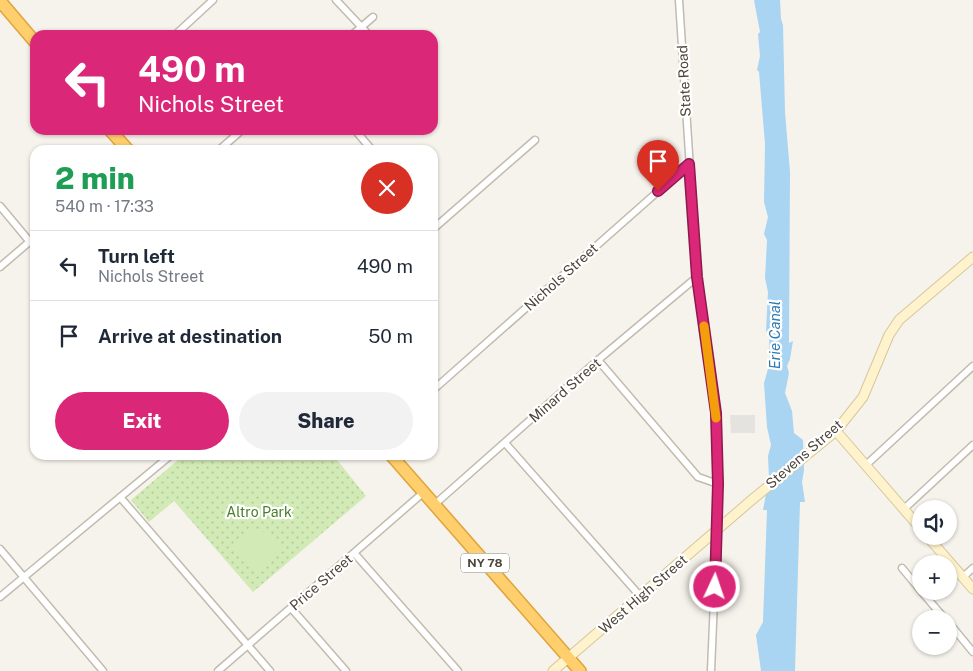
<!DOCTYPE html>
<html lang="en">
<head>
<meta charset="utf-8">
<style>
	body { margin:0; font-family:"Public Sans",sans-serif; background:#f2f2f3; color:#1f2937; height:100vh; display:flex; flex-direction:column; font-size:19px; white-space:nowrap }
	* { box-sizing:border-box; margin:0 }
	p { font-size:16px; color:#747a83 }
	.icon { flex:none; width:28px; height:28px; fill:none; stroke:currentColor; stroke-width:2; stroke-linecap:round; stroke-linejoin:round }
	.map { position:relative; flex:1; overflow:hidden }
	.panel { position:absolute; left:30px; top:145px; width:408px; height:315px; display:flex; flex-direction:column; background:#fff; border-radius:15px; box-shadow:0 1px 4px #0004 }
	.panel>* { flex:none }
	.guide { position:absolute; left:30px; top:30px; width:408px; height:105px; border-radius:15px; box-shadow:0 1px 4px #0004; background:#db2777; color:#fff; overflow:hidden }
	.fabs { position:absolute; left:912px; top:500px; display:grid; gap:10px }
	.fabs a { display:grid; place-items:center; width:45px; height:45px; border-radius:50%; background:#fff; box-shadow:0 1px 4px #0004; font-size:25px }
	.pin { position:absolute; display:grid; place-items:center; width:42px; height:42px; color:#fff; margin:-51px -21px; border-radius:50% 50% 50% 0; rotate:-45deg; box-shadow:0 0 5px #0007 }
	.pin .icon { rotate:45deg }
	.me { position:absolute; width:55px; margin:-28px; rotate:3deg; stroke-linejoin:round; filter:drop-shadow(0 0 4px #0008) }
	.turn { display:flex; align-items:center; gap:18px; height:105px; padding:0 25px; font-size:22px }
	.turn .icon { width:65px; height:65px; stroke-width:2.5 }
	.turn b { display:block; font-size:35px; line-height:42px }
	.round { display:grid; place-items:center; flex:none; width:52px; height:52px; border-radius:26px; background:#f2f2f3 }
	.head { display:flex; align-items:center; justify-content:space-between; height:85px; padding:0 25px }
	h1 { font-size:30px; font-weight:800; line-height:38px; color:#1e9e55 }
	.button { display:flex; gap:10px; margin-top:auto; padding:10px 25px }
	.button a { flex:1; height:58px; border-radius:30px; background:#db2777; color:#fff; font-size:20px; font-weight:800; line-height:58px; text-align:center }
	.button a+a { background:#f2f2f3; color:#1f2937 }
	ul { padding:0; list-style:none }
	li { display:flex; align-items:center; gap:15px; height:70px; padding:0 25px; border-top:1px solid #e0e1e3 }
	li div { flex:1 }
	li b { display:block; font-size:19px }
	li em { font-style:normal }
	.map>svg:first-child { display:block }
	.grass { fill:url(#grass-dots) }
	.pitch { fill:#d2eab5 }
	.parking { fill:#e5e3e0 }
	.water { fill:#a9d4f2 }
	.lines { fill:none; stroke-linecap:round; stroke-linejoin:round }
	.street-casing { stroke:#c2bbae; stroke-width:9 }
	.secondary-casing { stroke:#d6c79b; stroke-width:11 }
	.highway-casing { stroke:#e0a43c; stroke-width:14 }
	.street { stroke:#fff; stroke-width:6 }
	.secondary { stroke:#fff3cd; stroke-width:9 }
	.highway { stroke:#ffcf6e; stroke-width:11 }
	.route-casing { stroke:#8e194d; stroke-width:12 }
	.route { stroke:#db2777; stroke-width:9 }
	.slow { stroke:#f59e0b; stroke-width:9 }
	.labels { text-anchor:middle; stroke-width:4.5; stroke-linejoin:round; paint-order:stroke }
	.shield { fill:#fff; stroke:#817c74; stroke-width:1 }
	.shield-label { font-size:12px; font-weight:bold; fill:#4b4439 }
	.street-label { font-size:14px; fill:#4b4439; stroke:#fff }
	.park-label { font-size:14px; fill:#4a7f2a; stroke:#fff }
	.water-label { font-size:15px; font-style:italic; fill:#2e7ab2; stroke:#fff }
</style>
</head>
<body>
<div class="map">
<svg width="973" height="671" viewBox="0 0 973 671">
	<defs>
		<pattern id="grass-dots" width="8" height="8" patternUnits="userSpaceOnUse" patternTransform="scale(1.25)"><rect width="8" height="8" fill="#d2eab5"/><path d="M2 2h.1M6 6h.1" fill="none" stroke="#b6ca9c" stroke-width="1.8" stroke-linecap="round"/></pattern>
	</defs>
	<rect width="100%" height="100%" fill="#f6f3ec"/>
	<!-- grass -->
	<path class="grass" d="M184,455H333L366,496L253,592L174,501L149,522L131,500Z"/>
	<!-- pitch -->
	<path class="pitch" d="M253,527L270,535L282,552L256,571L251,570L231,545Z"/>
	<!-- parking -->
	<path class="parking" d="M730,415H755V433H731Z"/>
	<!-- water -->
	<path class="water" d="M754,0H780L781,19L783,25L785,112L790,172L789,343L793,341L790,359L787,366L789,373L785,393L792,411L794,433L803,440L804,470L802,482L805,502H800L795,671H761L756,635L763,622L767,510H763L769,478L768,456L771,445L767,427L764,383L770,362L769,335L766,331L768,292L765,278L767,240L764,234L768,217L764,202L765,144L759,72L757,70L760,56L758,34L760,32Z"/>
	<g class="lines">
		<defs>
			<path id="street" d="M336,0L369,35
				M679,0L697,277L716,413L717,529L711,671
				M175,35L213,0
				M352,35L373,17
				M355,130L372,150
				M219,150L242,130
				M0,206L30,242
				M432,230L535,140
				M0,267L35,237
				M598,360L698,477L718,484
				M432,391L689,164
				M505,443L640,596
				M866,465L973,366
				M120,497L270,671
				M434,505L598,360L697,277
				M904,509L973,445
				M0,549L103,671
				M355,554L458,671
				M902,568L921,591
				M963,577L973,568
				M921,591L945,619
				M0,597L171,455
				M291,608L346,671
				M949,623L973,652
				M218,671L424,492"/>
			<path id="secondary" d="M836,431L921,529
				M927,536L973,589
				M553,671L754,498L836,431L863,397L889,335L899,320L973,257"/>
			<path id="highway" d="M0,1L35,42
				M110,130L128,150
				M391,455L580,671"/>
		</defs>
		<!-- street casing -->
		<use href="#street" class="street-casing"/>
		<!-- secondary casing -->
		<use href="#secondary" class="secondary-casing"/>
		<!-- highway casing -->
		<use href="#highway" class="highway-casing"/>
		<!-- street -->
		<use href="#street" class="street"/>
		<!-- secondary -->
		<use href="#secondary" class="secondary"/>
		<!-- highway -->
		<use href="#highway" class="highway"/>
	</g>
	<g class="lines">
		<defs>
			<path id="route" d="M658,191L689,164L697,277L716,413L718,484L715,587"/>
		</defs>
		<!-- route casing -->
		<use href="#route" class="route-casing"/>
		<!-- route -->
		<use href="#route" class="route"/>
		<!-- slow -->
		<path class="slow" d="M704,326L716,418"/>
	</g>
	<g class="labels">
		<!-- shield labels -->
		<rect class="shield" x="461" y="553.5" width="48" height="19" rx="4"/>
		<g class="shield-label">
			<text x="485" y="567">NY 78</text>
		</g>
		<!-- street labels -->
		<g class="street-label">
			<text transform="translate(684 81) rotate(-93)" y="5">State Road</text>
			<text transform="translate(561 277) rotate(-42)" y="5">Nichols Street</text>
			<text transform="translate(565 390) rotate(-41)" y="5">Minard Street</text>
			<text transform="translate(804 454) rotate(-41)" y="5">Stevens Street</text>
			<text transform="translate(321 582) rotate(-41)" y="5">Price Street</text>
			<text transform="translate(643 594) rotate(-41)" y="5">West High Street</text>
		</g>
		<!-- park labels -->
		<g class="park-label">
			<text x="259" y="517">Altro Park</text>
		</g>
		<!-- water labels -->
		<g class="water-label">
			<text transform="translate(775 335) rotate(-90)" y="5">Erie Canal</text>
		</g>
	</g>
</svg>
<div class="fabs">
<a><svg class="icon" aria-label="sound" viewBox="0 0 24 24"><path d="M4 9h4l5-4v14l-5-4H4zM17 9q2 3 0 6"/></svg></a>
<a>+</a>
<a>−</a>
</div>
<div class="pin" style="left:658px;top:191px;background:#d93025"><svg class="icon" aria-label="arrive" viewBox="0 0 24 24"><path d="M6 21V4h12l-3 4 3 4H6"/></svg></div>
<svg class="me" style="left:715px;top:587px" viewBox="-20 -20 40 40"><circle r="17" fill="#db2777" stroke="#fff" stroke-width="3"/><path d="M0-11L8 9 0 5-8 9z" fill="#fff"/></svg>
<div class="guide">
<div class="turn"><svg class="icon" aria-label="left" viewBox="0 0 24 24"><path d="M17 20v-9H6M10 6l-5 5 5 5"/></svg><div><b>490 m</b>Nichols Street</div></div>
</div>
<section class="panel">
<div class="head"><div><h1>2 min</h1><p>540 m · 17:33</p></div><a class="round" style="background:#d93025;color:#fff"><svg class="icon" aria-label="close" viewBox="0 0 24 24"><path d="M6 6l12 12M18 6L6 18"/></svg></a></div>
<ul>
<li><svg class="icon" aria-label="left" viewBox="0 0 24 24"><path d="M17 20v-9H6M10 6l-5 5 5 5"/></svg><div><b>Turn left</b><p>Nichols Street</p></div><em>490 m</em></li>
<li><svg class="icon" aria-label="arrive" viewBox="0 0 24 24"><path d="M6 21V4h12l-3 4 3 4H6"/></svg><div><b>Arrive at destination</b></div><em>50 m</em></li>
</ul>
<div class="button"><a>Exit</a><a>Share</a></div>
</section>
</div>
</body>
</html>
